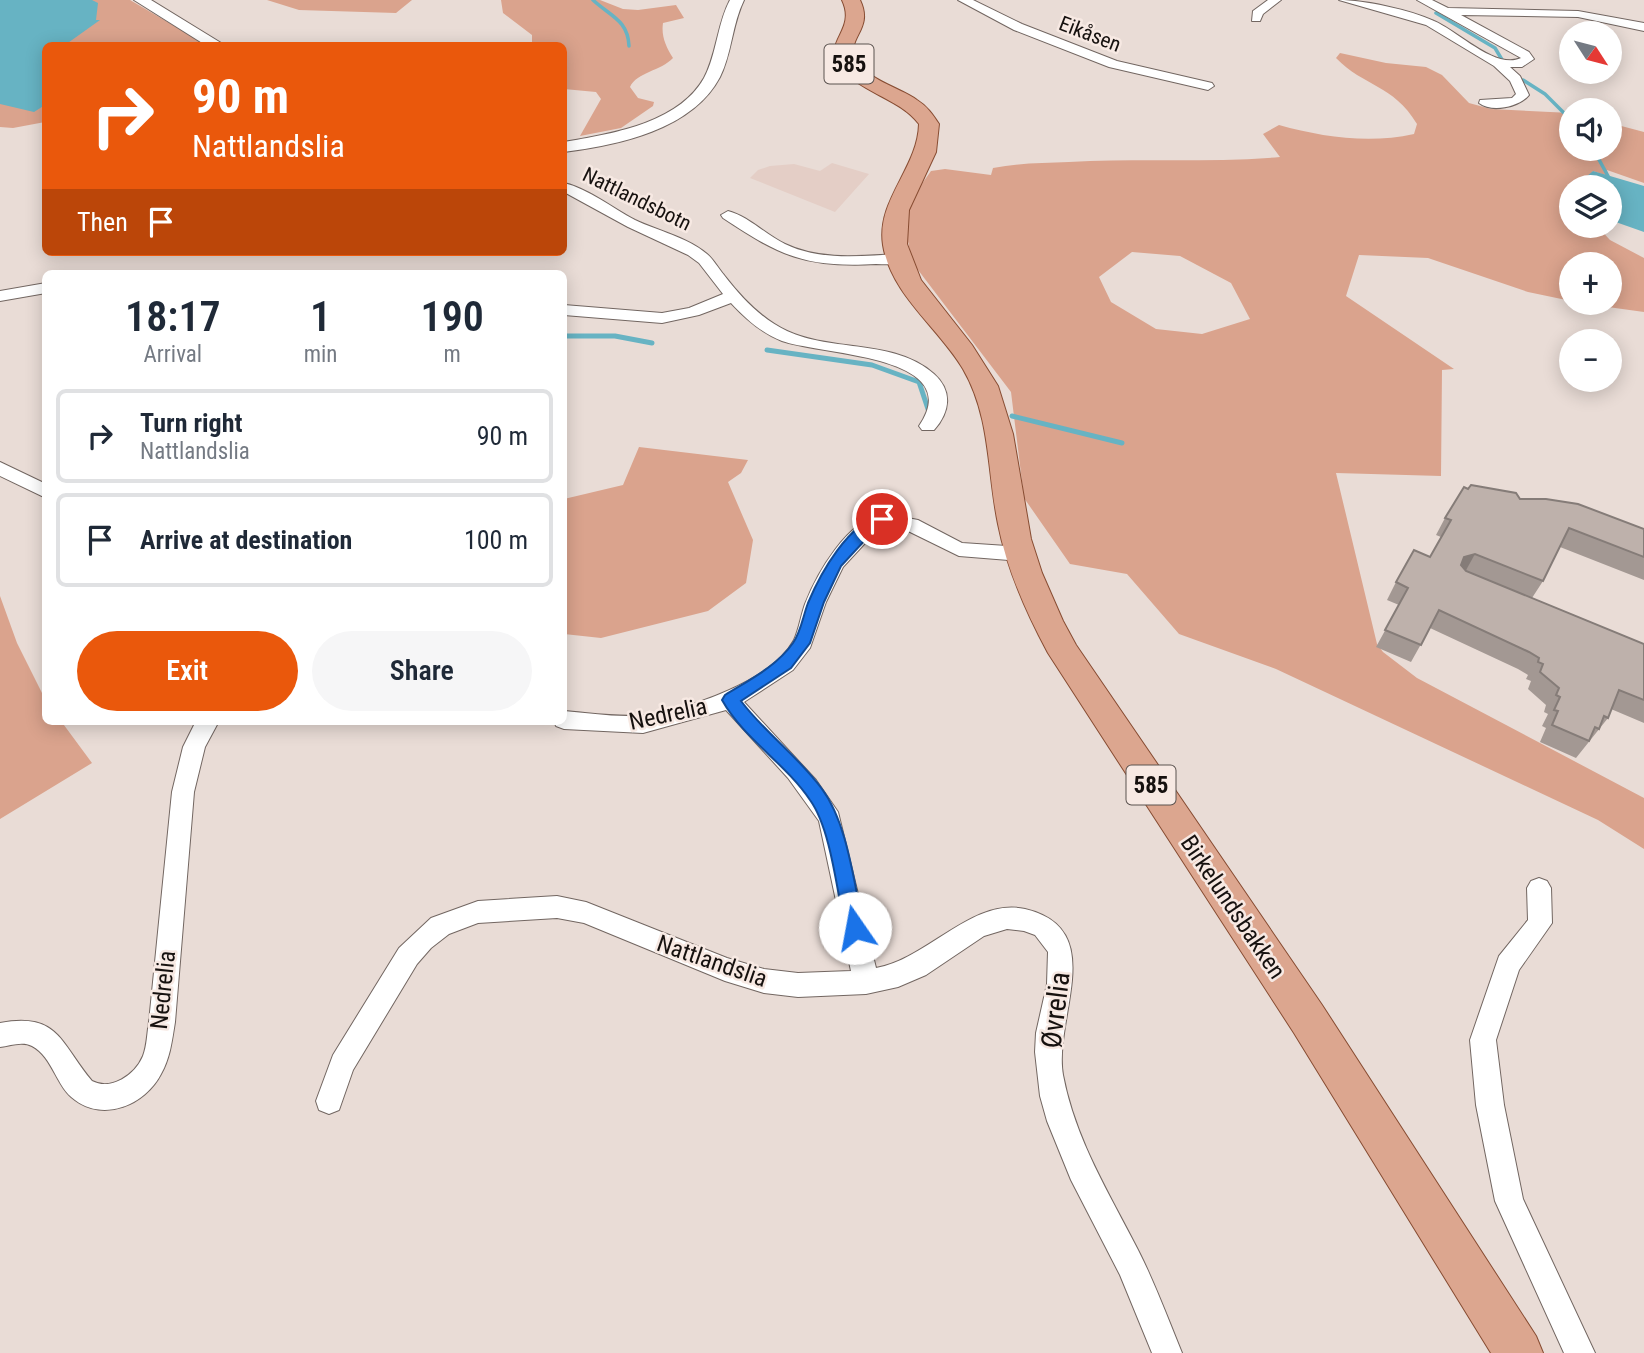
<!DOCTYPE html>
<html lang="en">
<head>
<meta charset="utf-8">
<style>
	body { margin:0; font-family:"Roboto Condensed",sans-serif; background:#f6f6f7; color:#1f2937; height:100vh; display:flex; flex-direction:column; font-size:26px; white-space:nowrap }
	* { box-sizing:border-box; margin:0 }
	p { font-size:23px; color:#747a83 }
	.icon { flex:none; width:38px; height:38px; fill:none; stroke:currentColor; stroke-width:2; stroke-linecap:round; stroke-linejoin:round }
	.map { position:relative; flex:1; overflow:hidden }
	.panel { position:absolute; left:42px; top:270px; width:525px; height:455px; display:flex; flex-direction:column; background:#fff; border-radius:10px; box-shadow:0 4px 18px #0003 }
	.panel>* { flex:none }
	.hud { position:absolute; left:42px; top:42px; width:525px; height:214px; border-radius:10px; box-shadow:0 4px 18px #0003; background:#ea580c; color:#fff; overflow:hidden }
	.needle { width:46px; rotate:126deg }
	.fabs { position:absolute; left:1559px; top:21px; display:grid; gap:14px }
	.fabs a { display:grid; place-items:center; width:63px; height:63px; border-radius:50%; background:#fff; box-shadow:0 4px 18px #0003; font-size:35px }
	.pin { position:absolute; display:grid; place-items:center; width:60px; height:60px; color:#fff; margin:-30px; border:4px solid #fff; border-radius:50%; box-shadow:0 2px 7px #0007 }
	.me { position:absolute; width:77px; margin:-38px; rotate:348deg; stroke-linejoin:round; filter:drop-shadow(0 0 5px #0008) }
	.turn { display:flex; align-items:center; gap:24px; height:147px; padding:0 35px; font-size:32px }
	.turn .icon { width:91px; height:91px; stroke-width:2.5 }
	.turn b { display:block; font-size:49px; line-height:60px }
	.then { display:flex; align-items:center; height:66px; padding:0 35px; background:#0003; gap:14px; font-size:26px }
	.eta { display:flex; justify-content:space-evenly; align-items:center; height:119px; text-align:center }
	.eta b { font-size:42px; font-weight:600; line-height:49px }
	.primary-button { display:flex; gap:14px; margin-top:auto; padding:14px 35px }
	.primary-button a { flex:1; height:80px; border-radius:42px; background:#ea580c; color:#fff; font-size:28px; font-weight:600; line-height:80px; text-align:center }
	.primary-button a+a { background:#f6f6f7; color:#1f2937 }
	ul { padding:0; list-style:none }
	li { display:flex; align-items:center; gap:21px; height:94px; margin:0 14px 10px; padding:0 21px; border:4px solid #e0e1e3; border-radius:10px }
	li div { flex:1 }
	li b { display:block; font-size:26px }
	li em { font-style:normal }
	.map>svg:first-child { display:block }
	.built { fill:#e4cec6 }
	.green { fill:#daa38d; fill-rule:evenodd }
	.water { fill:#67b3c3 }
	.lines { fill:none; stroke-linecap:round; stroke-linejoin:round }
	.stream-far1 { stroke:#67b3c3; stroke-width:3.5 }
	.stream { stroke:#67b3c3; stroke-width:5 }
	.minor-casing { stroke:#726661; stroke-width:2 }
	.tertiary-casing { stroke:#726661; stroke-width:2 }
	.primary-casing { stroke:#874c32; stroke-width:2 }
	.minor { fill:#fff; fill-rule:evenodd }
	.tertiary { fill:#fff; fill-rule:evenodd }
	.primary { fill:#dca68f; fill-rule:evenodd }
	.wall { fill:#a39893 }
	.shaded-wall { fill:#857c78 }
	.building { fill:#beb1ab; stroke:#857c78; stroke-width:2 }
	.route { fill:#1a73e8; stroke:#114b97; stroke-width:2 }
	.labels { text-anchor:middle; stroke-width:5; stroke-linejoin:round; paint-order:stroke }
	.far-street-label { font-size:21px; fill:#16110f; stroke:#f7e9e3 }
	.shield { fill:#f7e9e3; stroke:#5a524f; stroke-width:2 }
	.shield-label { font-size:23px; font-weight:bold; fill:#16110f }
	.street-label { font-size:24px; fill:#16110f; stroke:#f7e9e3 }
	.near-street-label { font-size:28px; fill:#16110f; stroke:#f7e9e3 }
</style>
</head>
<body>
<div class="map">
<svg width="1644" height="1353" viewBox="0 0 1644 1353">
	<rect width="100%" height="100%" fill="#e9dcd6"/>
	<!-- built -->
	<path class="built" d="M832,163L869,174L835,212L750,178L758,170L770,166L794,164L820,171Z"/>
	<!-- green -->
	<path class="green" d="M0,0H130L207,45L46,46L45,122L13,128L0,127Z
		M267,0H412L396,13L299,10Z
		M501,0H600L623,9L638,10L676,5L684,18L663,23C661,36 666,47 673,58C661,71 637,72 630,87L638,98L654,102L653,106L621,128L580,136L601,99L596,92L564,89V46L532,45V35L503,13Z
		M1340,53L1386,63L1426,67L1442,75L1469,103L1491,109L1571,113L1572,149H1610V123L1644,132V183L1607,170L1608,176L1593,171L1584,183L1586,187L1573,186L1571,197H1568L1571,200L1572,226H1597L1610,240L1644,258V312L1579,303H1610V264H1572L1571,301L1528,292L1428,258L1359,255L1346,296L1454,369L1442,370L1441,476L1336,473L1377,644L1383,652L1417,678L1644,798V849L1598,820L1276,669L1179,634L1127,574L1070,564L1024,498L1011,392L912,262L906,231L908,213L916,192L931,171L945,169L991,175L993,168C1018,163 1043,163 1069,162C1139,158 1210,163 1280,157L1263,134L1279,125C1322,137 1369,144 1414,134L1417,124C1393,84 1364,87 1336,58ZM1132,252L1180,256L1231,283L1250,319L1202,334L1156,329L1111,302L1099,277Z
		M639,447L748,460L741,473L728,482L753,540L746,583L708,611L601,638L564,634V499L623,485Z
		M0,596L17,643L45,699L46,721H61L92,763L0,819Z"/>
	<!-- water -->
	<path class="water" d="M0,0H92L98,3L96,20H100L65,45L46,46L45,105L34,112L0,104Z
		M1593,171L1644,186V232L1610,220V187H1574L1575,184L1585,187L1586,177Z"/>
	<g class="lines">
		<!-- stream-far1 -->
		<path class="stream-far1" d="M593,0C610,16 628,20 629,46
			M1436,13L1495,48L1504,63
			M1523,80L1545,94L1572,121
			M1598,149L1597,156L1608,176"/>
		<!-- stream -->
		<path class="stream" d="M564,336H615L652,343
			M767,350L872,365L919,382L929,412
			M1012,416L1122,443"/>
		<defs>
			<path id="minor" d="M958,0H973L1022,24L1117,61L1212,83L1214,86L1208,90L1109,67L1014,30Z
				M1268,0H1281L1263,14L1260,21H1252L1253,11Z
				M1339,0C1364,0 1411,10 1434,21C1458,31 1495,70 1521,58L1417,0H1432L1448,8L1578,11L1644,23V31L1578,17L1461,15L1529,52L1534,59L1522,67H1510L1520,76L1529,95C1519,107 1492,113 1479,103L1480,100L1512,98L1516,94L1510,81L1494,66L1426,25Z
				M564,183C589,189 612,208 635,220C658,231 687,237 707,254C714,260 718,268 724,275C741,297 761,319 787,331C832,352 895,339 934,374C953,391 950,412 934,430H922L919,426C968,355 821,355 782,341C761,333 745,318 731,303L699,315L662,323L564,315V305L662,313L689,308L723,294L699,263L688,255L628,227L564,192Z
				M728,211C748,216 766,235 785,244C820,261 861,256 899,254L907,259C899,266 886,264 876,264C806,268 780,256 723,218L721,215Z
				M46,283V293L0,301V291Z
				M0,462L46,484V498L0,476Z
				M882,513L918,520L962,543L1021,547L1028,549L1031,554L1028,559L1021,561L959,556L906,530L880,527L843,567L826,602L810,648L793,670L744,702L816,780L838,812L876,968C928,959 972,897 1025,909C1110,929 1053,1018 1063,1075C1075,1139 1109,1193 1138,1250C1155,1283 1168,1319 1182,1353H1152L1120,1275L1071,1180L1047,1121L1040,1096L1035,1052L1036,1033L1047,984L1048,952L1035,935L1024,931L1007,929L984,936L926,975L898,987L866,994L798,997L764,993L725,981L584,923L557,918L478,923L449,934L431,948L417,964L353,1070L339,1110L329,1114L319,1110L316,1101L333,1055L399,948L431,918L478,901L557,896L586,902L727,958L764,969L798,973L851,971L819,821L788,778L726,710L643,733L564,729L556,726L554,721H564V711C590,713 619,718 644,715C688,710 772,681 794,640C799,629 801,615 805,604C818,571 847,522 882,513Z
				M196,721H219L205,747L194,792L175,1022C172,1041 170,1058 161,1074C145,1105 104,1122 75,1100C56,1087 53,1057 32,1046C22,1041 10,1046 0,1047V1023C59,1012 60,1043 92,1081C111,1091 135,1075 143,1056C147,1046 147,1033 149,1022L172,792L183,747Z
				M1539,878L1547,881L1551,888L1552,923L1519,970L1496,1040L1504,1105L1523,1199L1595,1353H1564L1495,1201L1476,1105L1470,1040L1499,956L1528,920L1527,888L1531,881Z"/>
			<path id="tertiary" d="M134,0H151L226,46H207Z
				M730,0H744C732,24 732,53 720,77C692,130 618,145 564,152V142C610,134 678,124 704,78C717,54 717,24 730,0Z"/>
			<path id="primary" d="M842,0H860C874,29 847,37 855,57C864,79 899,87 917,100C927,106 933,115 939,124L936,152L909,210L907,244L921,280L972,345L998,386L1013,434L1031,539L1042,573L1063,621L1076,645L1322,1005L1536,1336L1543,1353H1491L1294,1033L1048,653C1026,612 1007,570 998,524C987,472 991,417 963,369C939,328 891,295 883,245C876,200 918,168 919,124C898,96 855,93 837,61C826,40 856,29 842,0Z"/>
		</defs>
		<!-- minor casing -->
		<use href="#minor" class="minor-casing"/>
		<!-- tertiary casing -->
		<use href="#tertiary" class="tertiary-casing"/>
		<!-- primary casing -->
		<use href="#primary" class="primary-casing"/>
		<!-- minor -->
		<use href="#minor" class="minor"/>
		<!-- tertiary -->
		<use href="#tertiary" class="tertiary"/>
		<!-- primary -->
		<use href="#primary" class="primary"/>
	</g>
	<!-- wall -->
	<path class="wall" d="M1468,489L1520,499L1644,529V580L1560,547L1543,581L1532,598L1644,644V723L1611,709L1608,718L1576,758L1540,742L1546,728L1542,726L1548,714L1544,712L1546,705L1528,689L1531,681L1526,679L1528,675L1518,669L1430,628L1411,662L1376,647L1399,605L1387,600L1396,582L1430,557L1441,537L1436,535L1445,518Z"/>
	<!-- shaded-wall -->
	<path class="shaded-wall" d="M1475,554L1465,572L1455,575L1464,557Z"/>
	<!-- building -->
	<path class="building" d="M1471,485L1516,493L1520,499H1546L1578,504L1644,529V557L1569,528L1543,581L1475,554L1464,557L1461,565L1466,571L1644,644V700L1619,690L1608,718L1604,716L1599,729L1595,727L1589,741L1552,725L1558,711L1554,710L1560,697L1556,695L1559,688L1540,672L1543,664L1538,662L1539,658L1529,652L1439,610L1421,645L1385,630L1408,588L1396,582L1414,550L1430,557L1451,520L1445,518L1464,487L1468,489Z"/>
	<!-- route -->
	<path class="route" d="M882,514L887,515V522L878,526L841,566L824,602L810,643L791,668L741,701C765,733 798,756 822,789C848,824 854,885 864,928L861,934L855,937L848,934L845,928C837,892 831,829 810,800C785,763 744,739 722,700L725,695C749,680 776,667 793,643C801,632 803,616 808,603C821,572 848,524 882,514Z"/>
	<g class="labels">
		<!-- far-street labels -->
		<g class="far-street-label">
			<text transform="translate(1090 34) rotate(21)" y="7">Eikåsen</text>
			<text transform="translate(637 199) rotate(26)" y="7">Nattlandsbotn</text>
		</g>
		<!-- shield labels -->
		<g class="shield">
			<rect x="824.5" y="44.5" width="49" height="39" rx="5"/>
			<rect x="1126.5" y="765.5" width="49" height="39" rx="5"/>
		</g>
		<g class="shield-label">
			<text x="849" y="72">585</text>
			<text x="1151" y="793">585</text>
		</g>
		<!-- street labels -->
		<g class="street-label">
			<text transform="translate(668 714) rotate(-12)" y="8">Nedrelia</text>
			<text transform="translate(1233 907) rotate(56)" y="8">Birkelundsbakken</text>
			<text transform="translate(712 961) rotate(19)" y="8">Nattlandslia</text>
			<text transform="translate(163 990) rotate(-84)" y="8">Nedrelia</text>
		</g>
		<!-- near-street labels -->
		<g class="near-street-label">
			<text transform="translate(1055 1010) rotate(-83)" y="10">Øvrelia</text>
		</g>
	</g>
</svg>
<div class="fabs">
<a><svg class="needle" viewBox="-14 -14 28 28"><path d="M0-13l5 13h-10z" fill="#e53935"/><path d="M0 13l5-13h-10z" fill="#747a83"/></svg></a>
<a><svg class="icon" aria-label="sound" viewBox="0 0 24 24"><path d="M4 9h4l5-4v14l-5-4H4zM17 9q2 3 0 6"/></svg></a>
<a><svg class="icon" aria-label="layers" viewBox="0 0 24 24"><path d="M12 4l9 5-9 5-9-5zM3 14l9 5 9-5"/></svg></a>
<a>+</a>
<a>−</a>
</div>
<div class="pin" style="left:882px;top:519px;background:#d93025"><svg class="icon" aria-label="arrive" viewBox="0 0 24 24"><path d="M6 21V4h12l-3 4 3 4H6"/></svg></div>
<svg class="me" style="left:855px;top:928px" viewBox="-20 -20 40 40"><circle r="19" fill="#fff"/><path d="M0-13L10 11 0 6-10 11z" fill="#1a73e8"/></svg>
<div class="hud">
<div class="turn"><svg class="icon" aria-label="right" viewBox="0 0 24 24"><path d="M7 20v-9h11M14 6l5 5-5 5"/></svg><div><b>90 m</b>Nattlandslia</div></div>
<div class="then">Then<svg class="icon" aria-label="arrive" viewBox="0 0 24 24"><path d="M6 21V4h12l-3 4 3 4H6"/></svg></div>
</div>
<section class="panel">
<div class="eta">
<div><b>18:17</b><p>Arrival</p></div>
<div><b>1</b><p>min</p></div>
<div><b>190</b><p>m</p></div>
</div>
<ul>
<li><svg class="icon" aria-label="right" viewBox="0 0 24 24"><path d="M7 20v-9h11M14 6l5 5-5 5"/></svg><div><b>Turn right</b><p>Nattlandslia</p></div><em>90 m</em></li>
<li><svg class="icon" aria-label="arrive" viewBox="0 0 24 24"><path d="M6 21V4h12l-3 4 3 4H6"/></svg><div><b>Arrive at destination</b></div><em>100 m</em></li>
</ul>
<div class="primary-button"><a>Exit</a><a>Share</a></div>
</section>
</div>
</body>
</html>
